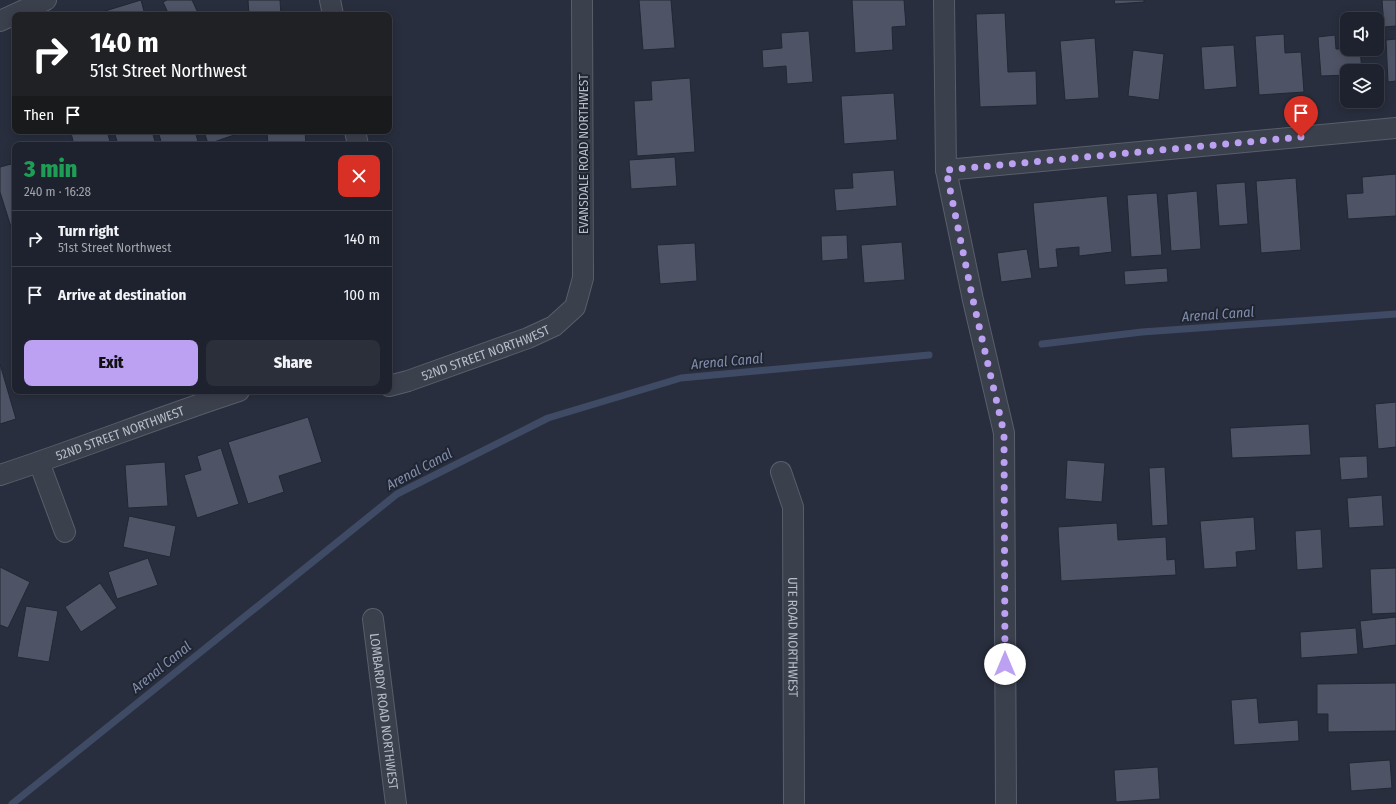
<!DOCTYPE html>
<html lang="en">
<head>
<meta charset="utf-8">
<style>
	body { margin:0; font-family:"Fira Sans Condensed",sans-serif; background:#2b2f3a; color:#f1f3f6; height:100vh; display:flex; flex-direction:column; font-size:15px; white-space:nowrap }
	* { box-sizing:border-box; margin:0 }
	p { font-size:13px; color:#a1a4aa }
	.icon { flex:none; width:22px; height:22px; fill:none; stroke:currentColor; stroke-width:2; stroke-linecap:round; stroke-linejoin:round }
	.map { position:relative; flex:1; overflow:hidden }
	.panel { position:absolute; left:12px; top:142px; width:380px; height:252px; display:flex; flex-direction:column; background:#1e222e; border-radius:8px; box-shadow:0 2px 10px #0003,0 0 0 1px #3c3f4a }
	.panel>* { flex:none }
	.hud { position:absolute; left:12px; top:12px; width:380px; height:122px; border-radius:8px; box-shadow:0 2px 10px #0003,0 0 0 1px #3c3f4a; background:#202124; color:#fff; overflow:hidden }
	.fabs { position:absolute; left:1340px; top:12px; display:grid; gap:8px }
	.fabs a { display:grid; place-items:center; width:44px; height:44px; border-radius:8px; background:#1e222e; box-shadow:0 2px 10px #0003,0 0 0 1px #3c3f4a; font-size:20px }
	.pin { position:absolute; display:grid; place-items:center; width:34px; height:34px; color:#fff; margin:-41px -17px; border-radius:50% 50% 50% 0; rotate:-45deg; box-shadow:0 0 4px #0007 }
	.pin .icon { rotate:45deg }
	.me { position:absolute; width:44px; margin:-22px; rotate:0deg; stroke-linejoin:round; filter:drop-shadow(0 0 3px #0008) }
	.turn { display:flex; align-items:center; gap:14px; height:84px; padding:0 12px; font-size:18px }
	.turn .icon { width:52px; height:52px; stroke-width:2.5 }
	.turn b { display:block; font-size:28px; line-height:34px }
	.then { display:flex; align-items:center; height:38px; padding:0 12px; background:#0003; gap:8px; font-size:15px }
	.round { display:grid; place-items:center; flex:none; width:42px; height:42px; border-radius:8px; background:#2b2f3a }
	.headline { display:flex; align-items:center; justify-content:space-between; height:68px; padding:0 12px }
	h1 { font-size:24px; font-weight:800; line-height:30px; color:#1e9e55 }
	.primary-button { display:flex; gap:8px; margin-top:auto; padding:8px 12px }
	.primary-button a { flex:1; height:46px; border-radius:8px; background:#bca0f2; color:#111; font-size:16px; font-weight:800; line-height:46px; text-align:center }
	.primary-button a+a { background:#2b2f3a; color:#f1f3f6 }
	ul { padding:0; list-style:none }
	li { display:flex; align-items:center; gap:12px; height:56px; padding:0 12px; border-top:1px solid #3c3f4a }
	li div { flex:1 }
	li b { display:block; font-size:15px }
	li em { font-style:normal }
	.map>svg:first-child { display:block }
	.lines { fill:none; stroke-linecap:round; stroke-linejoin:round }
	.stream { stroke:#3f4a64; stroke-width:7 }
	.building { fill:#4e5465; stroke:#222734 }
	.street-casing { stroke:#595e6b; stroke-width:22 }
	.street { stroke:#3b404d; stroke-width:20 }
	.route { stroke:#bca0f2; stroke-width:7; stroke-dasharray:0 12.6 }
	.labels { text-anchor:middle; stroke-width:4; stroke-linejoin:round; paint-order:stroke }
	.street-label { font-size:13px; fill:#b7bcc8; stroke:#202532 }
	.water-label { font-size:14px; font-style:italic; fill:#828eac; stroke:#202532 }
</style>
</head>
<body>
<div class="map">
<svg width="1396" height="804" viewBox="0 0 1396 804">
	<rect width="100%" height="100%" fill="#282e3d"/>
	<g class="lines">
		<!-- stream -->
		<path class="stream" d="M1042,344L1142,332L1396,314
			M12,804L397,494L548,418L681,378L929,355"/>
	</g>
	<!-- building -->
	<path class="building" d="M141,0L145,15H92Z
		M167,0H192L199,15H169L163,2Z
		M248,0H280L281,15H249Z
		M639,0H671L675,48L643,50Z
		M852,0H904L906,26L892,27L893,50L855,53Z
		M1114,0H1144V2L1115,4Z
		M1382,0H1396V26L1384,27Z
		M1005,13L1008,72L1036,71L1037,105L980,107L976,14Z
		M809,31L813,82L787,84L786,66L763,68L762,50L782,48L781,33Z
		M1284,34L1285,53L1301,52L1304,92L1259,95L1255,36Z
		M1335,35L1336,49H1360L1362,71H1347V75L1321,76L1318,37Z
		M1095,38L1099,98L1065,100L1060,41Z
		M1396,39V81L1388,82L1386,40Z
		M1234,45L1237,87L1204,90L1201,47Z
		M1133,50L1164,54L1159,100L1128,96Z
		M690,78L695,152L637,156L634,101L652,100L651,81Z
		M894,93L897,140L844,144L841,96Z
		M79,131H107L111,145H74L71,133Z
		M114,131H152L156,145H118Z
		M158,131H195L199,145H162Z
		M204,131H240V133L208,144Z
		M267,131H305L306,145H268Z
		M675,157L677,186L631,189L629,160Z
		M15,163V226L11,227L0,192V167Z
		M894,170L897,206L836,211L834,189L853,188L852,173Z
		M1396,174V216L1348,219L1346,194L1363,193L1362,177Z
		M1296,178L1301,250L1261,253L1256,181Z
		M1245,182L1248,224L1219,226L1216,184Z
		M1197,191L1201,249L1171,251L1167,194Z
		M1157,193L1162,255L1131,257L1127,195Z
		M1107,196L1112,252L1079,256V247L1056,249L1058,267L1039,269L1033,203Z
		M847,235L848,259L822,261L821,236Z
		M902,242L905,280L864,283L861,245Z
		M695,243L697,281L660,284L657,245Z
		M1027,249L1032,278L1001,282L997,253Z
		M1167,268L1168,282L1125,285L1124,271Z
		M0,364L16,419L0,424Z
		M1396,402V447L1378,449L1375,404Z
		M308,417L322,462L279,476L284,492L248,504L228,442Z
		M1309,424L1311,455L1232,458L1230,428Z
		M221,448L239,504L197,518L184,475L201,470L197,456Z
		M1367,456L1368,478L1341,480L1339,457Z
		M1067,460L1105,463L1102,502L1065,499Z
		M165,462L168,506L128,508L125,465Z
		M1165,467L1168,525L1152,526L1149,468Z
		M1382,495L1384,526L1349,528L1347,498Z
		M129,516L176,526L170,557L123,547Z
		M1254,517L1256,550L1236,552L1237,567L1204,569L1200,521Z
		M1117,523L1118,540L1166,537L1167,560L1175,559L1176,575L1061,581L1058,527Z
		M1321,529L1323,568L1297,570L1295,531Z
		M148,558L158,585L117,599L108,572Z
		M0,567L30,582L8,628L0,625Z
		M1396,568V613L1372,614L1370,569Z
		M100,583L117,608L81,632L65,607Z
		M26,606L58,611L49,662L17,657Z
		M1396,617V645L1363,649L1360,621Z
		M1356,628L1358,654L1301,658L1300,632Z
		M1396,683V731L1328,732V714H1317V684Z
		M1257,698L1259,723L1298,720L1299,741L1234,745L1231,700Z
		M1390,760L1392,788L1351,791L1349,763Z
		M1158,767L1160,799L1116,802L1114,770Z"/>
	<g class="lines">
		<defs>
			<g id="street">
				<path d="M330,0L333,15"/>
				<path d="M944,0L946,170L973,300L1004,433L1006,804"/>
				<path d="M0,21L46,0"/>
				<path d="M355,131L358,145"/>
				<path d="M946,170L1396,128"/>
				<path id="s1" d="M389,386L408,381L528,338L554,326L575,307L583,278L582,0"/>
				<path d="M39,462L65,532"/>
				<path id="s2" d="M781,472L793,507L794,804"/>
				<path id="s3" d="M0,475C80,449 159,417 239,391"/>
				<path id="s4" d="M373,619L396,804"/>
			</g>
		</defs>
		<!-- street casing -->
		<use href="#street" class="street-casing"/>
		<!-- street -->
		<use href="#street" class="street"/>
	</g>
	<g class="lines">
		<!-- route -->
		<path class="route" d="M1005,664L1004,433L973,300L946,170L1301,137"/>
	</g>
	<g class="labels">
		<!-- street labels -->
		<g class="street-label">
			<text transform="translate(583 154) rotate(-90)" y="5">EVANSDALE ROAD NORTHWEST</text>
			<text dy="5" stroke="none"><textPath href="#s1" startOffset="102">52ND STREET NORTHWEST</textPath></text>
			<text dy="5" stroke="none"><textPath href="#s3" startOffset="127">52ND STREET NORTHWEST</textPath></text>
			<text dy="5" stroke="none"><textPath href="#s2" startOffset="167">UTE ROAD NORTHWEST</textPath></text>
			<text dy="5" stroke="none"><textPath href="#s4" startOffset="93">LOMBARDY ROAD NORTHWEST</textPath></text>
		</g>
		<!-- water labels -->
		<g class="water-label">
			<text transform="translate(1218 314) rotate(-4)" y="5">Arenal Canal</text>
			<text transform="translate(727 361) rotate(-5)" y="5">Arenal Canal</text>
			<text transform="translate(419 469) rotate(-28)" y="5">Arenal Canal</text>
			<text transform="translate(161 667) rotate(-39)" y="5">Arenal Canal</text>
		</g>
	</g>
</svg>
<div class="fabs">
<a><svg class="icon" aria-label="sound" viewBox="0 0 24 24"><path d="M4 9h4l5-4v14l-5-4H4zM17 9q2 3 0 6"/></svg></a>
<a><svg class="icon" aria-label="layers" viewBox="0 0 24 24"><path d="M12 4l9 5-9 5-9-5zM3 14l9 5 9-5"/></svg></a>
</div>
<div class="pin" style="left:1301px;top:137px;background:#d93025"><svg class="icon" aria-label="arrive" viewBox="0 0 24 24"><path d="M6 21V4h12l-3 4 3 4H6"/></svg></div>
<svg class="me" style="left:1005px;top:664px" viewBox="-20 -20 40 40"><circle r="19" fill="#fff"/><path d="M0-13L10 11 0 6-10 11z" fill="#bca0f2"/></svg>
<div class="hud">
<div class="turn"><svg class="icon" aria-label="right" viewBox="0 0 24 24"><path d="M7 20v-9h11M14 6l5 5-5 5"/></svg><div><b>140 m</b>51st Street Northwest</div></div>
<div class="then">Then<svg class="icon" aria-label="arrive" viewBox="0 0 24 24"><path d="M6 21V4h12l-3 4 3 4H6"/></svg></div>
</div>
<section class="panel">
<div class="headline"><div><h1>3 min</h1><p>240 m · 16:28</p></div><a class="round" style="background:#d93025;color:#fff"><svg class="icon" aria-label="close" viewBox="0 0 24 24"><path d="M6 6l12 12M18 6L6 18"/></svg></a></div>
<ul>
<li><svg class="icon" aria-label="right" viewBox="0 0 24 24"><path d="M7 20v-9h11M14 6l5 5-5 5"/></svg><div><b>Turn right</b><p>51st Street Northwest</p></div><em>140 m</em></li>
<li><svg class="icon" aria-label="arrive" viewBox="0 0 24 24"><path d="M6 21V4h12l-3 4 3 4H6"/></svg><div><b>Arrive at destination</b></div><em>100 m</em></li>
</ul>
<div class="primary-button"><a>Exit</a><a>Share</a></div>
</section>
</div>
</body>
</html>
